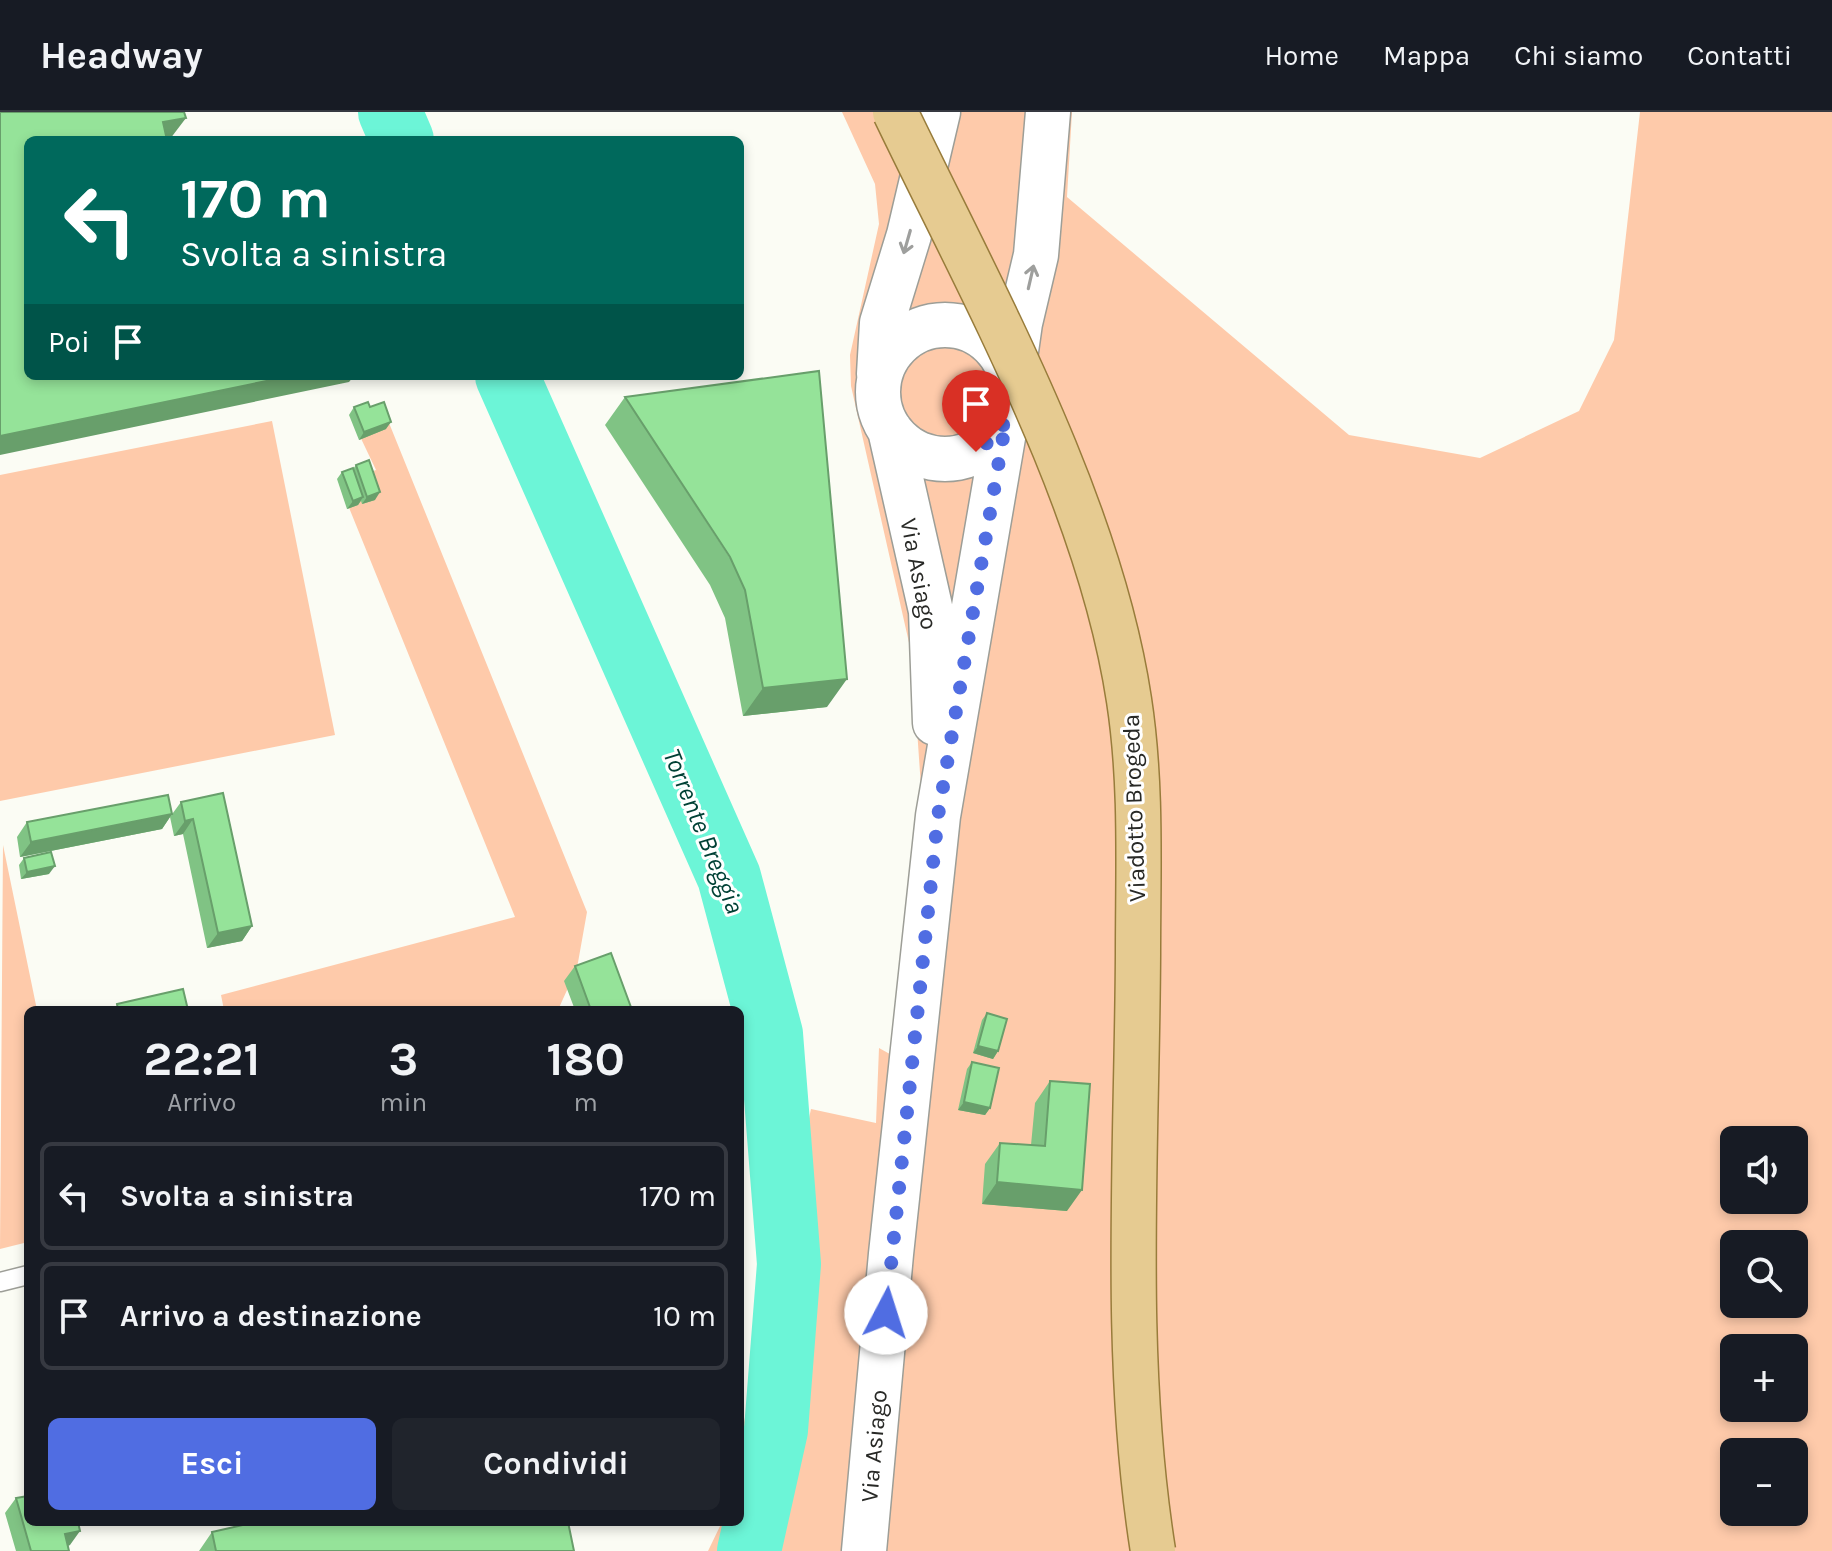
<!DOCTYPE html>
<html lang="it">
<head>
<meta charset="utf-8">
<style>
	body { margin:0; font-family:Karla,sans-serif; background:#20242c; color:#f1f3f6; height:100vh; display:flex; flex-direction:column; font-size:30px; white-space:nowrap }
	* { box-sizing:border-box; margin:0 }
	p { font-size:26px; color:#9ea1a6 }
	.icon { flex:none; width:44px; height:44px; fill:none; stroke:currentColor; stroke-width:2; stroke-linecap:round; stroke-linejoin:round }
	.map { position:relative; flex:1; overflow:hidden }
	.sheet { position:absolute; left:24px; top:894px; width:720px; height:520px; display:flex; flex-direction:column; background:#171b24; border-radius:12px; box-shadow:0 4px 12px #0003 }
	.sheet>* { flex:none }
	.banner { position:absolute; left:24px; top:24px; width:720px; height:244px; border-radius:12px; box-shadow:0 4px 12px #0003; background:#00695c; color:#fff; overflow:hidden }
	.controls { position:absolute; left:1720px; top:1014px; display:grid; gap:16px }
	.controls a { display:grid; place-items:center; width:88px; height:88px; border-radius:12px; background:#171b24; box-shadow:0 4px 12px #0003; font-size:40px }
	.pin { position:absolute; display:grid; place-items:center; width:68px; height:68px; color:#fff; margin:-82px -34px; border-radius:50% 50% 50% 0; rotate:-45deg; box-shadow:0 0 8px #0007 }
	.pin .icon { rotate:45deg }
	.me { position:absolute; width:88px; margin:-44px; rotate:5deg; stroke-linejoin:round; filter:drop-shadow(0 0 6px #0008) }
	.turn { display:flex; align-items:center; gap:28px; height:168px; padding:0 24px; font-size:36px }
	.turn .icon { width:104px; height:104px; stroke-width:2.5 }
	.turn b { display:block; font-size:56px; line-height:68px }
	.then { display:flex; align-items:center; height:76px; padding:0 24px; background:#0003; gap:16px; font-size:30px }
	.eta { display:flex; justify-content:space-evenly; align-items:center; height:136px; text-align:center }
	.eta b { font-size:48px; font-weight:700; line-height:56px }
	.cta { display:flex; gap:16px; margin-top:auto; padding:16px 24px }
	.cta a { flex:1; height:92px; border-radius:12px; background:#506de2; color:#fff; font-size:32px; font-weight:700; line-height:92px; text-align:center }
	.cta a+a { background:#20242c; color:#f1f3f6 }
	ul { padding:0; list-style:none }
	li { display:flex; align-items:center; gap:24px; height:108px; margin:0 16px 12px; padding:0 8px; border:4px solid #363941; border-radius:12px }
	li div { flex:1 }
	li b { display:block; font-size:30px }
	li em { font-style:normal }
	header { display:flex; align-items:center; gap:48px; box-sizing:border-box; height:112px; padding:0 40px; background:#171b24; border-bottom:2px solid #363941 }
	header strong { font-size:38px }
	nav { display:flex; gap:44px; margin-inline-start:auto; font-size:28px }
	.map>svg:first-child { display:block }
	.green { fill:#fecaaa; fill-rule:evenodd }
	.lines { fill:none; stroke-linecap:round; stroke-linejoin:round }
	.river { stroke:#6cf5d7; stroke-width:64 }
	.service-casing { stroke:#9d9e97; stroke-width:21 }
	.tertiary-casing { stroke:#9d9e97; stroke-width:47 }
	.service { stroke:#fff; stroke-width:18 }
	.tertiary { stroke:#fff; stroke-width:44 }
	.primary-bridge-casing { stroke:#987c3b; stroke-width:47; stroke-linecap:butt }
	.primary-bridge { stroke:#e6cb91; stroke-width:44 }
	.wall { fill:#80c384 }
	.shaded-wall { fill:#689f6b }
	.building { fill:#95e399; stroke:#689f6b; stroke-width:2 }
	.oneway { stroke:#9e9f9d }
	.route { stroke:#506de2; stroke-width:14; stroke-dasharray:0 25.2 }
	.labels { text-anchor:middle; stroke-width:6; stroke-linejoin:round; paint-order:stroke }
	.street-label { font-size:24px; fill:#282926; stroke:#fff }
	.water-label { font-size:26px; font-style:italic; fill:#004135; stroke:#fff }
</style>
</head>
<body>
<header>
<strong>Headway</strong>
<nav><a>Home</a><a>Mappa</a><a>Chi siamo</a><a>Contatti</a></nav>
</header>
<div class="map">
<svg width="1832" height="1439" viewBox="0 0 1832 1439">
	<rect width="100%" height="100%" fill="#fbfcf4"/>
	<!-- green -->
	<path class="green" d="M842,0H1072L1067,85L1349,323L1480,346L1579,299L1614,228L1640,0H1832V1439H708L722,1410H740V1329L811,997L876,1011L879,936L897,946L924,719L912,544L851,274L850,243L879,112L875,72ZM1734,1028H1794V1088H1734ZM1734,1132H1794V1192H1734ZM1734,1236H1794V1296H1734ZM1734,1340H1794V1400H1734Z
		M387,306L587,800L577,856L558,898H224L221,883L515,805L339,371L376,358L356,316Z
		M272,309L335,623L0,689V363Z
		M3,733L37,898H28V1130L0,1137Z"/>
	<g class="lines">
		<!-- river -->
		<path class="river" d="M390,0L402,28
			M507,264L729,765L771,922L789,1152L776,1318L749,1439"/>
		<defs>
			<path id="service" d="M0,1170L28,1163"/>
			<path id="tertiary" d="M878 280a67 67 0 1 1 134 0a67 67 0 1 1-134 0Z
				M879,262L882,211L909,123L938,0
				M1012,267L1020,211L1036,143L1048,0
				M890,318L931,499L935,611
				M864,1439L891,1142L938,704L1006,308"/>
		</defs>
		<!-- service casing -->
		<use href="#service" class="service-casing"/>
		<!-- tertiary casing -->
		<use href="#tertiary" class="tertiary-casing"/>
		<!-- service -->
		<use href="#service" class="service"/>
		<!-- tertiary -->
		<use href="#tertiary" class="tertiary"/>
		<defs>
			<path id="primary-bridge" d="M895,0C982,181 1099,389 1129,588C1142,672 1138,758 1138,842C1137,1040 1122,1243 1153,1439"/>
		</defs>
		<!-- primary-bridge casing -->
		<use href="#primary-bridge" class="primary-bridge-casing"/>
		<!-- primary-bridge -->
		<use href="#primary-bridge" class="primary-bridge"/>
	</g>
	<!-- wall -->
	<path class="wall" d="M625,285L827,595L743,604L725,506L710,473L605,313Z
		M354,295H370L386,317L359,328L349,303Z
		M356,353L375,388L362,392L361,389L358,393L347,397L337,367L342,360L353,357Z
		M223,681L252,814L242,829L207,836L183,722L174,724L170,705L181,690Z
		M172,702L162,717L20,745L17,725L27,710Z
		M24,746L49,762L21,767L19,753Z
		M575,854L632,898H575L564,869Z
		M987,901L998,939L993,947L973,941L982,908Z
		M972,950L990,996L985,1003L958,998L967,957Z
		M1050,969L1067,1099L982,1092L985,1052L1000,1031L1031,1033L1035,991Z
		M16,1386L70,1433L68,1434L69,1439H16L5,1401Z
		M212,1420L574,1439H199Z"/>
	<!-- shaded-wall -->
	<path class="shaded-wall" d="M186,6L170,27L167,28L163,10Z
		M291,264H354L349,270L0,343V324Z
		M391,310L386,317L359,328L364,320Z
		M380,380L375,388L362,392L367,385Z
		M363,385L358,393L347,397L353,389Z
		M847,567L827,595L743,604L763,576Z
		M172,702L162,717L20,745L31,730Z
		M193,707L183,722L174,724L185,709Z
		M55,754L49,762L21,767L27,760Z
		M252,814L242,829L207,836L218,821Z
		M978,934L998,939L993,947L973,941Z
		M964,990L990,996L985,1003L958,998Z
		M997,1070L1082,1078L1067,1099L982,1092Z
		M80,1419L70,1433L54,1437L65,1422Z"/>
	<!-- building -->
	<path class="building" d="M0,0H184L186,6L163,10L167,28H28V264H291L0,324Z
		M819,259L847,567L763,576L745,478L730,445L625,285Z
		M368,290L370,295L384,290L391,310L364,320L354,295Z
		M369,348L380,380L367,385L356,353Z
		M353,356L363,385L353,389L342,360Z
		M223,681L252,814L218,821L193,707L185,709L181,690Z
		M168,683L172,702L31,730L27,710Z
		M51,740L55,754L27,760L24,746Z
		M611,841L632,898H591L575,854Z
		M183,877L188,898H118L117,892Z
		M987,901L1007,907L998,939L978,934Z
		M972,950L999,956L990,996L964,990Z
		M1050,969L1090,972L1082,1078L997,1070L1000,1031L1045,1034Z
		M28,1384V1410H78L80,1419L65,1422L69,1439H31L16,1386Z
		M256,1410H568L574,1439H216L212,1420Z"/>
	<!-- one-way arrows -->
	<defs><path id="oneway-shaft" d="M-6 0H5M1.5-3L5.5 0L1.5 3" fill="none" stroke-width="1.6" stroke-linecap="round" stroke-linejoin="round" transform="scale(2)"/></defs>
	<g class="oneway">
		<use href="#oneway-shaft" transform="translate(907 130) rotate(106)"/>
		<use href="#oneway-shaft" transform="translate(1031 165) rotate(-77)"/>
	</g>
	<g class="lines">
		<!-- route -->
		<path class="route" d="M886,1201L938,704L1006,308L998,322L976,340"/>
	</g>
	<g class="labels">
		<!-- street labels -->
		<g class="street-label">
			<text transform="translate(919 462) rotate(79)" y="8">Via Asiago</text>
			<text transform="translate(1134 696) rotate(-92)" y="8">Viadotto Brogeda</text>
			<text transform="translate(874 1334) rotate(-85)" y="8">Via Asiago</text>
		</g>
		<!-- water labels -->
		<g class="water-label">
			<text transform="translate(704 719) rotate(68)" y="9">Torrente Breggia</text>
		</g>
	</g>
</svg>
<div class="controls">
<a><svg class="icon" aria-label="sound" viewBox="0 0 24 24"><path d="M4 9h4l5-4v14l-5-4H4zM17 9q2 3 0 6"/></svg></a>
<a><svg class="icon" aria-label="search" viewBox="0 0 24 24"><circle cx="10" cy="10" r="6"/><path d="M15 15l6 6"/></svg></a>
<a>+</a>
<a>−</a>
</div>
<div class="pin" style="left:976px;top:340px;background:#d93025"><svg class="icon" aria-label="arrive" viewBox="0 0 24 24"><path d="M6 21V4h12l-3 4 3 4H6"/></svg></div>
<svg class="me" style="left:886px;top:1201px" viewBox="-20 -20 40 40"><circle r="19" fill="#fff"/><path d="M0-13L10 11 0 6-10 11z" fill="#506de2"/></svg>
<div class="banner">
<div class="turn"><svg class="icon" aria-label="left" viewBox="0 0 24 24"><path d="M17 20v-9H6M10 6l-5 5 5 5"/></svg><div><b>170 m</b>Svolta a sinistra</div></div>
<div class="then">Poi<svg class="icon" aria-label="arrive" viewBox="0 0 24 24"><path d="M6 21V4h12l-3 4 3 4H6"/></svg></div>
</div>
<section class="sheet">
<div class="eta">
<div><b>22:21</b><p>Arrivo</p></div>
<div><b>3</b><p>min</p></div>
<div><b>180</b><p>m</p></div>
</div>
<ul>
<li><svg class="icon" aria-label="left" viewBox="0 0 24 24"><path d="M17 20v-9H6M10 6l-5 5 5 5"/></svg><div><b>Svolta a sinistra</b></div><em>170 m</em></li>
<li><svg class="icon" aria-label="arrive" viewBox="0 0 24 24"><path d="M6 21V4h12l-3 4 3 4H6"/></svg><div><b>Arrivo a destinazione</b></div><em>10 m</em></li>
</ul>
<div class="cta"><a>Esci</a><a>Condividi</a></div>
</section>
</div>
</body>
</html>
